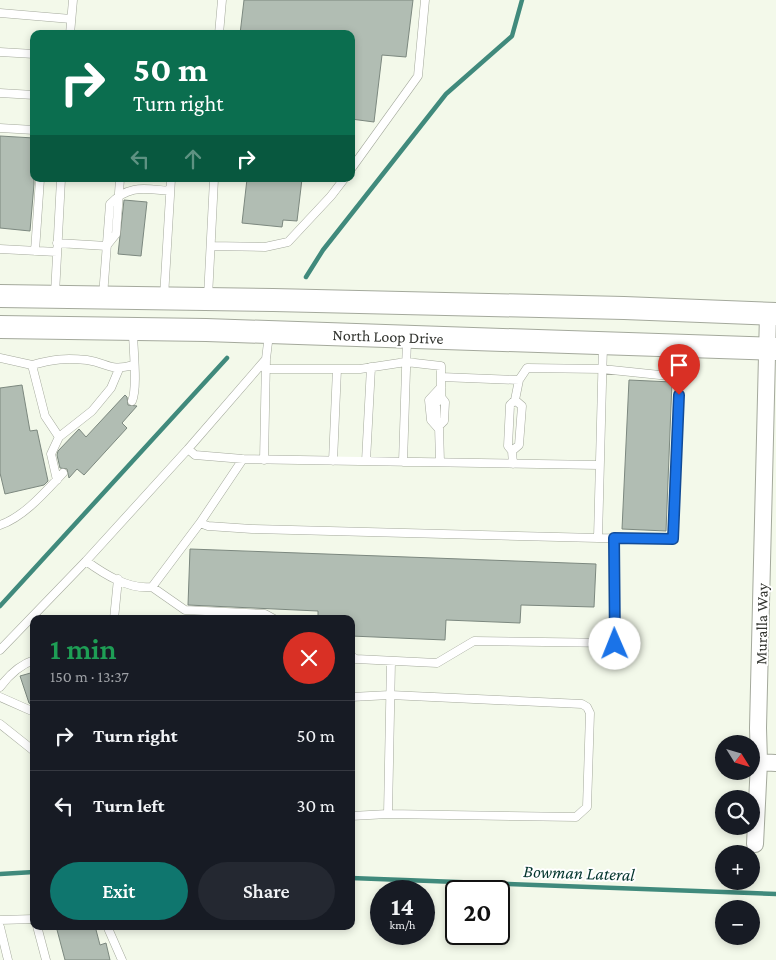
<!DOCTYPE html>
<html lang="en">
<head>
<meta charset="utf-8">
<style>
	body { margin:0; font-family:"Crimson Pro",serif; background:#242831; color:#f1f3f6; height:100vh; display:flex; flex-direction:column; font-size:19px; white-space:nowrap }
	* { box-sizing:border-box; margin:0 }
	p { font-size:16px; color:#9ea1a6 }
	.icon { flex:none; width:28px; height:28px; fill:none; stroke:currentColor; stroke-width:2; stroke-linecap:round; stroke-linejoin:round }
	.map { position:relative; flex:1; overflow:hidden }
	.details { position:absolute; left:30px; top:615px; width:325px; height:315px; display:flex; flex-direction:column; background:#171b24; border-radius:10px; box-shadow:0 2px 8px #0003 }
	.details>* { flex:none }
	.top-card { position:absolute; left:30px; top:30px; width:325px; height:152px; border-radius:10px; box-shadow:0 2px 8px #0003; background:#0b6e4f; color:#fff; overflow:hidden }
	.needle { width:32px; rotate:127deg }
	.fabs { position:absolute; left:715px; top:735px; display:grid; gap:10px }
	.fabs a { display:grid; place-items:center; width:45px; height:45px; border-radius:50%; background:#171b24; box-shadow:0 2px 8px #0003; font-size:25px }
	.speed { position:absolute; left:370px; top:880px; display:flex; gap:10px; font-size:25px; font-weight:700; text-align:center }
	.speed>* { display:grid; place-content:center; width:65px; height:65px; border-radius:50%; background:#171b24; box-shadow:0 2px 8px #0003; line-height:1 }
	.speed small { font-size:12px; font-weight:400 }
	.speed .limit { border:2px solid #111; border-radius:8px; background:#fff; color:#111 }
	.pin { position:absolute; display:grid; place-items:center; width:42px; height:42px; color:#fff; margin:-51px -21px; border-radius:50% 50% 50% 0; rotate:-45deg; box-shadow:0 0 5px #0007 }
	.pin .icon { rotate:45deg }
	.me { position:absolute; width:55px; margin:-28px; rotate:359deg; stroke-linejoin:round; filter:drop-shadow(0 0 4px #0008) }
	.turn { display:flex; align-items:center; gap:18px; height:105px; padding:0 20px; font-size:22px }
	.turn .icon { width:65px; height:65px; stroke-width:2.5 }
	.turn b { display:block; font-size:35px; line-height:42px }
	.lanes { display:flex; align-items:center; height:48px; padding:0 20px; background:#0003; justify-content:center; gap:25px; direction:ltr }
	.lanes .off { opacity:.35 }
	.round { display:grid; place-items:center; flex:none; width:52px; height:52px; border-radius:26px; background:#242831 }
	.summary { display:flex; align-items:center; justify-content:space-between; height:85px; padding:0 20px }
	h1 { font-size:30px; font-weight:600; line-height:38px; color:#1e9e55 }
	.button { display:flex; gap:10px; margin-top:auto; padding:10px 20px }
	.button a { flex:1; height:58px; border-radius:30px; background:#0f766e; color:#fff; font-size:20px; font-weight:600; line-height:58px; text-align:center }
	.button a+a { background:#242831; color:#f1f3f6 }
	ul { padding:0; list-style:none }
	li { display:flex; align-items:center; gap:15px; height:70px; padding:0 20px; border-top:1px solid #363941 }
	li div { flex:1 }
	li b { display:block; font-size:19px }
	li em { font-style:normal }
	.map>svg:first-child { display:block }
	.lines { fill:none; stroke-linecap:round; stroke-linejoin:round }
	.stream { stroke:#408a7c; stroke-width:4.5 }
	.building { fill:#b1bdb3; stroke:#7c887f }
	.service-casing { stroke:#a4a99c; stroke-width:9 }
	.minor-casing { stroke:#a4a99c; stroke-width:18 }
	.secondary-casing { stroke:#a4a99c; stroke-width:24 }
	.service { stroke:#fff; stroke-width:8 }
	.minor { stroke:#fff; stroke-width:16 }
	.secondary { stroke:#fff; stroke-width:22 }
	.route-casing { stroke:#114b97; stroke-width:12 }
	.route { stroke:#1a73e8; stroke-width:9 }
	.labels { text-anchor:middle; stroke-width:4; stroke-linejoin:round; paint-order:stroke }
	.street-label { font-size:16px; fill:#32342f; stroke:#fff }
	.water-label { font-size:18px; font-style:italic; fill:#02342d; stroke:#fff }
</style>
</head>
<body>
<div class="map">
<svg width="776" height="960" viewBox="0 0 776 960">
	<rect width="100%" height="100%" fill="#f3f9ea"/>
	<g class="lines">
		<!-- stream -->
		<path class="stream" d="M306,277L323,250L446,94L512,36L522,0
			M0,606L227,358
			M0,874L34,872
			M351,878L776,894"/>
	</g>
	<!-- building -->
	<path class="building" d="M244,0H413L406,57L382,55L374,122L351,119V34H240Z
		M0,136L34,138V184L30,231L0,228Z
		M247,179H302L297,221L283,220L282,227L242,223Z
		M124,200L147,202L141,256L118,254Z
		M629,380L672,382L666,531L622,529Z
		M22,385L30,431L37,430L48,481L44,485L5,494L0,473V388Z
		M125,395L127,397L128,405L137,406L122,423L127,428L84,475L77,469L69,478L67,469L60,468L57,455L58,451L79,429L86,437Z
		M190,549L596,564L594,607L521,605L520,623L446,620L445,640L351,636V619H318V611L188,605Z
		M34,672V706L29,703L20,676Z
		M56,926H95L100,945L106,943L110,960H65Z"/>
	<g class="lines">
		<defs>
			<path id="service" d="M0,13L71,19
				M70,34L73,0
				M219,34L222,0
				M0,52L34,54
				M0,93L34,95
				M0,128L34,130
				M351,169L418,76L425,0
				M57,243L107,246
				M108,244L116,234L120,179
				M211,246L265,247L288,242L331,196L344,179
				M0,249L57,252
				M35,251L40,179
				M55,294L61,179
				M103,296L110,204C129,184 145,189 170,191
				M164,297L171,179
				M208,297L214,179
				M0,358L32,365L45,416L59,437
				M266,359L188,449L195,455L243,459L599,465
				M32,365C54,359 65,358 87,360C108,363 110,372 133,365
				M265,369H360L406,362L441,366V397L436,404V419L439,426L440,462
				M441,377L519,380L527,368L602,369L679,377L673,539L598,538
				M132,401C138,388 133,348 133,331
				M439,426L444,421L445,402L441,397
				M438,428L431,420L429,400L441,387
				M188,449L86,561C104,574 129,590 152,587L200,523
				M512,451L519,445L522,406L515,400
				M243,459L200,523L208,526L252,529L598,538L603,345
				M264,460L266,359L269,334
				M333,461L337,369
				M366,461L371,367
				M403,462L407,339
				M513,464L512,451L508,446L510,405L515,400L519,380
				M57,480L51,454L59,437L92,411L111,388L119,369
				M0,525C24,517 46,491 63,473
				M152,587L185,610L265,614L274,619
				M114,619L118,579
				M0,650L86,561
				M351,656L356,659L437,663L474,641L615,643L614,538
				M0,687C9,675 19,665 34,660
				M0,697L34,712
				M351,697L390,695L582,704L587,707L590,713L587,807L576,817L388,814L351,816
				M0,724L34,751
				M388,814L391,661
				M0,920L34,919
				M37,926L46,960
				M107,926L122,960
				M0,927L8,960"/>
			<path id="minor" d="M759,762L776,763
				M755,844L759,762L758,728L768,314"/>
			<path id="secondary" d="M0,296L273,300L624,308L776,314
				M0,327L206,330L776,349"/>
		</defs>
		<!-- service casing -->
		<use href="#service" class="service-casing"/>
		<!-- minor casing -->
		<use href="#minor" class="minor-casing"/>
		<!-- secondary casing -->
		<use href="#secondary" class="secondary-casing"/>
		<!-- service -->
		<use href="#service" class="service"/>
		<!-- minor -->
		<use href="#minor" class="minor"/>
		<!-- secondary -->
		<use href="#secondary" class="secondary"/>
	</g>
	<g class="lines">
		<defs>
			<path id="route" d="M615,644L614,538L673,539L679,395"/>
		</defs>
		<!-- route casing -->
		<use href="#route" class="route-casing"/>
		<!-- route -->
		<use href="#route" class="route"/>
	</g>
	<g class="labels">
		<!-- street labels -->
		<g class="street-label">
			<text transform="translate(388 336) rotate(2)" y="6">North Loop Drive</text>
			<text transform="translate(761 624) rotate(-89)" y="6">Muralla Way</text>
		</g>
		<!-- water labels -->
		<g class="water-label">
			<text transform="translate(579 873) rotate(2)" y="6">Bowman Lateral</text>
		</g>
	</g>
</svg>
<div class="fabs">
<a><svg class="needle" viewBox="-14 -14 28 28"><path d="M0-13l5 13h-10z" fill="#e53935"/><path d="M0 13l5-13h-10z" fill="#9ea1a6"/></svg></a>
<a><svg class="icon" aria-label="search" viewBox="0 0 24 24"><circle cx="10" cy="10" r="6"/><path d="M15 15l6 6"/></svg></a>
<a>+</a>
<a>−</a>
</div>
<div class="speed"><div>14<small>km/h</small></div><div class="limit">20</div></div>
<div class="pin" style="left:679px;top:395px;background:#d93025"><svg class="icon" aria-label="arrive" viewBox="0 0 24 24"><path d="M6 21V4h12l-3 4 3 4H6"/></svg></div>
<svg class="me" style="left:615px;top:644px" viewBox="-20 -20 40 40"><circle r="19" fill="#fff"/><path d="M0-13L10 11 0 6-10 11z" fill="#1a73e8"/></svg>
<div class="top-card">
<div class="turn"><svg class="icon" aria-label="right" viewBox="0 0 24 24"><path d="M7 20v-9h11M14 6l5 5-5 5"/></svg><div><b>50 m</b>Turn right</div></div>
<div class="lanes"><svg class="icon off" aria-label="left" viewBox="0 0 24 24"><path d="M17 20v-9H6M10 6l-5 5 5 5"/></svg><svg class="icon off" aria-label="ahead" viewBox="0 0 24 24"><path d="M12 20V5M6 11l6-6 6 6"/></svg><svg class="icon" aria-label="right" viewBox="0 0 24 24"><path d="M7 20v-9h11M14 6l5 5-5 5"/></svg></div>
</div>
<section class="details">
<div class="summary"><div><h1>1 min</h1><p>150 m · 13:37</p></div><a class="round" style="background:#d93025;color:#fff"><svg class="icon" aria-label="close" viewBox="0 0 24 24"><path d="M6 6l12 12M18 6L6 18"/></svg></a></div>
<ul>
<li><svg class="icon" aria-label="right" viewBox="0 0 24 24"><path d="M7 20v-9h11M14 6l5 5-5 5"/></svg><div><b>Turn right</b></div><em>50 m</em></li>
<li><svg class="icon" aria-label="left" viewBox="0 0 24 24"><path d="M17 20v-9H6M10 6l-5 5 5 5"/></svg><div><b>Turn left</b></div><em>30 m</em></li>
</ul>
<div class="button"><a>Exit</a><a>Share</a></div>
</section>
</div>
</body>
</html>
